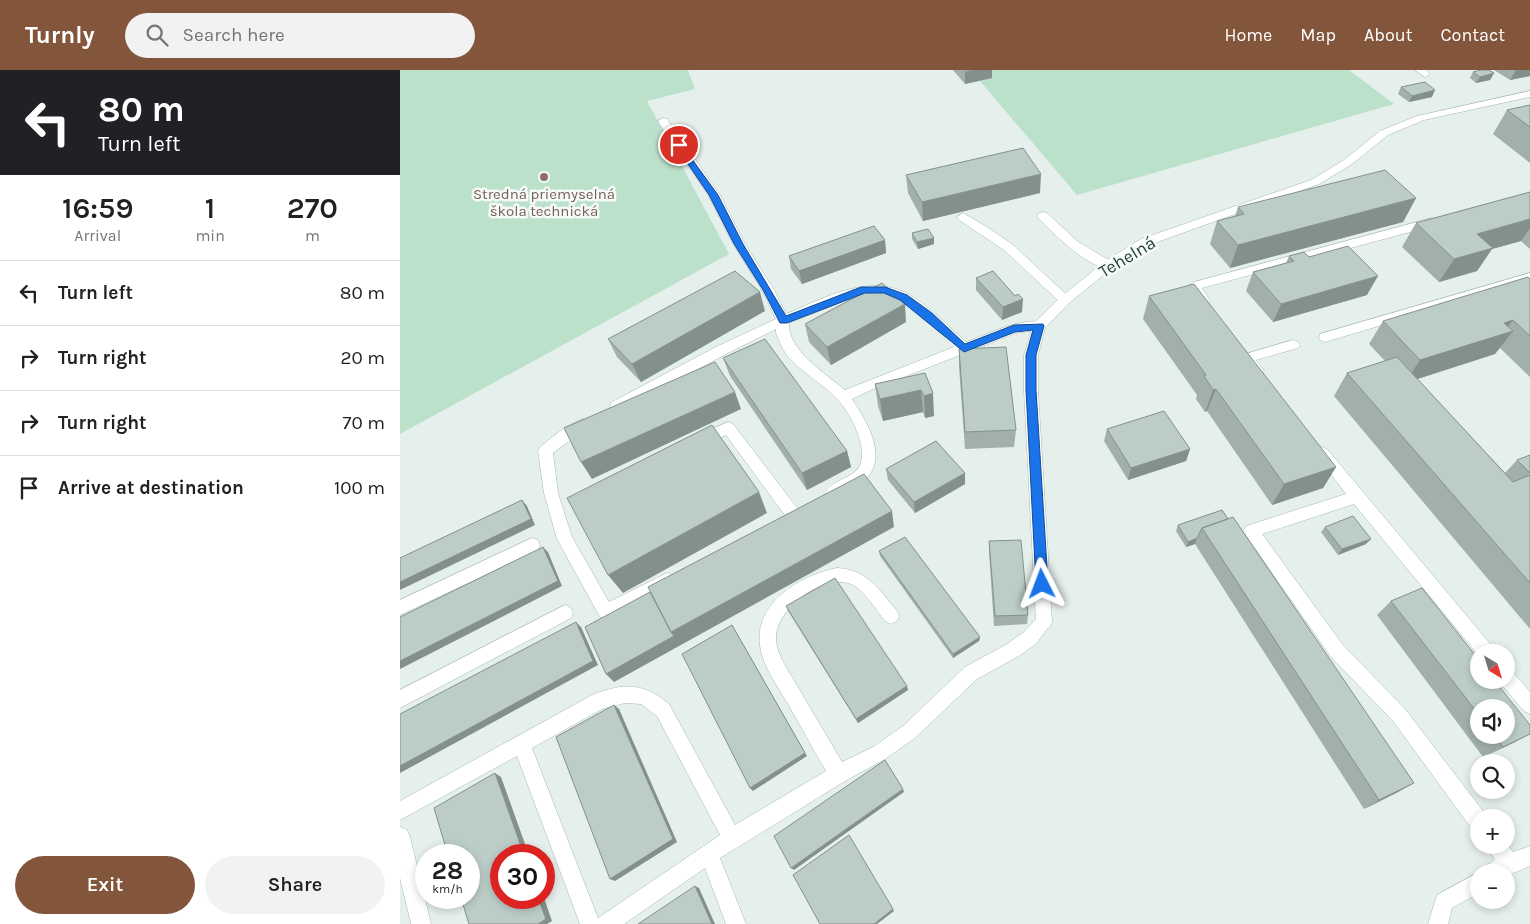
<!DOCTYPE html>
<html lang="en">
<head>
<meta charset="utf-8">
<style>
	body { margin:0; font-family:Karla,sans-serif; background:#f2f2f2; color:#202124; height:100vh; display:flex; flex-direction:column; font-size:19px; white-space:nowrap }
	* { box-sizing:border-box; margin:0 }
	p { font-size:16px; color:#757577 }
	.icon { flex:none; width:28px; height:28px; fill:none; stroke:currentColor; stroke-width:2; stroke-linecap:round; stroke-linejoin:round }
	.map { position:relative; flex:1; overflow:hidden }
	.sheet { display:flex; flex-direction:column; background:#fff; width:400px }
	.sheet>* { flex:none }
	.top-card { background:#202124; color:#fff; overflow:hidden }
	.needle { width:32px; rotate:142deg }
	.controls { position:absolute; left:1070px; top:574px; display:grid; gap:10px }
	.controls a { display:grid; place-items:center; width:45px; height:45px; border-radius:50%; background:#fff; box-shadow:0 2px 8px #0003; font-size:25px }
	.speed { position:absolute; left:15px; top:774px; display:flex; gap:10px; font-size:25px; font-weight:700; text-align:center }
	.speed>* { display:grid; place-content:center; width:65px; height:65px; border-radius:50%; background:#fff; box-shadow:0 2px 8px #0003; line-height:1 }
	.speed small { font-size:12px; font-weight:400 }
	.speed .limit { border:8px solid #d22; background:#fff; color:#111 }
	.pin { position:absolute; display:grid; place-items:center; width:42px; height:42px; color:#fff; margin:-21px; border:2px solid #fff; border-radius:50%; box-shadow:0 1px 5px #0007 }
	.me { position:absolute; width:55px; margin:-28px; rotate:357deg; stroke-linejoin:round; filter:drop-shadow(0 0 4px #0008) }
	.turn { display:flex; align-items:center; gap:18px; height:105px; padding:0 15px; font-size:22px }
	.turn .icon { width:65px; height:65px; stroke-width:2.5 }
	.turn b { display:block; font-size:35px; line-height:42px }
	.eta { display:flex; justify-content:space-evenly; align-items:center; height:85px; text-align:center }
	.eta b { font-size:30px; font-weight:600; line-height:35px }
	.cta { display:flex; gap:10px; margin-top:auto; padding:10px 15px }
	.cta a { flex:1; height:58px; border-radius:30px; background:#83553b; color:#fff; font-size:20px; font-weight:600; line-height:58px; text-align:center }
	.cta a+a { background:#f2f2f2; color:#202124 }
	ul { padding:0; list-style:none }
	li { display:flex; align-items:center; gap:15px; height:65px; padding:0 15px; border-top:1px solid #e0e0e0 }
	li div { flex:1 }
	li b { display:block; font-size:19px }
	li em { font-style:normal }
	header { display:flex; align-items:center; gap:30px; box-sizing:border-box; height:70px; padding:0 25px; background:#83553b; color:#fff }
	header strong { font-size:24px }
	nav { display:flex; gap:28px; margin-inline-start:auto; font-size:18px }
	.search { width:350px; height:45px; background:#f2f2f2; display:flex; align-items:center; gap:12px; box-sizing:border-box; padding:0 18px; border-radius:28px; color:#757577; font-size:19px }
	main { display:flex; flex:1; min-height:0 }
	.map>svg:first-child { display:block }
	.green { fill:#bce1cb }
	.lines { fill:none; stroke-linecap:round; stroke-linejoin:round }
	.service-casing { stroke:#a7b8b4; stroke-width:1 }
	.minor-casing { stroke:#a7b8b4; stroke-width:1 }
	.service { fill:#fff; fill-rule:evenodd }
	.minor { fill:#fff; fill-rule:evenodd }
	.wall { fill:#a2b0ac; fill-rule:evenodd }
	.shaded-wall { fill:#84908c }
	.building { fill:#bccdc8; stroke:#84908c }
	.route { fill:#1a73e8; stroke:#114b97 }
	.education-dot { fill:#8d6e63; stroke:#f6fbf9; stroke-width:2 }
	.labels { text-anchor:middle; stroke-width:5; stroke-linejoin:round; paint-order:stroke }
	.far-education-label { font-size:15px; fill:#785e54; stroke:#f6fbf9 }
	.street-label { font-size:18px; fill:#22423e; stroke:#f6fbf9 }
</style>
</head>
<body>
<header>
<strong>Turnly</strong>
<div class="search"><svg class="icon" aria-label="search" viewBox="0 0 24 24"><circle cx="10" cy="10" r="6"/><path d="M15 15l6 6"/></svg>Search here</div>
<nav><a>Home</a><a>Map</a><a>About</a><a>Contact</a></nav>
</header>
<main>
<section class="sheet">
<div class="top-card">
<div class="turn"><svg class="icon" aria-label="left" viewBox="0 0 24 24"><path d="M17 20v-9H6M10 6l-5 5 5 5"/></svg><div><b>80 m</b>Turn left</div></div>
</div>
<div class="eta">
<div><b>16:59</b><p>Arrival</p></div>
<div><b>1</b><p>min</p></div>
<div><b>270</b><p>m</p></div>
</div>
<ul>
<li><svg class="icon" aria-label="left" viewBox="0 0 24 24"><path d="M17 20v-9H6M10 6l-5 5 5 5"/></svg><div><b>Turn left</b></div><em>80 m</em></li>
<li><svg class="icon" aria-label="right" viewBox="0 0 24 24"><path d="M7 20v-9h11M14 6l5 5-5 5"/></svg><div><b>Turn right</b></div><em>20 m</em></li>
<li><svg class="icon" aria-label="right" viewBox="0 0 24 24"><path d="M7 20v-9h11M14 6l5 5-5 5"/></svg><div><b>Turn right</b></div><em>70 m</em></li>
<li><svg class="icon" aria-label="arrive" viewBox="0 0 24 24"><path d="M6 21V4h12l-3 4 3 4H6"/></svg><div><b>Arrive at destination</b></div><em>100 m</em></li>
</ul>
<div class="cta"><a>Exit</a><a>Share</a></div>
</section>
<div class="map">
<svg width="1130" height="854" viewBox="0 0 1130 854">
	<rect width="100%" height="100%" fill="#e5efec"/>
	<!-- green -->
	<path class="green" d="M0,0H288L295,19L247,31L329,184L0,364Z
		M585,0H949L994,34L677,125L580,11L591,8Z"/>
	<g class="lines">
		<defs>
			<path id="service" d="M1015,0H1026L1030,4L1025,7Z
				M263,48L267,49L320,125L345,174L374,220L386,244C424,228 470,202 510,225C531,238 548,256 566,272C587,265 622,246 644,253L645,256L644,259L616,263L471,320L452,329C480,371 493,408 433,428L428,426L426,422C432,410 451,409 459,397C469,378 451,344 438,330C423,313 400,302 386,284C382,278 379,270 376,263V259L326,284L222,340L217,341L212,340L210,336L212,332L316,277L376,249L362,220L333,174L308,125L258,51ZM477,224C509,226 532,257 554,277L445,320C426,304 387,280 389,253L454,227Z
				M643,142L647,143L677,171L712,192L714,195L712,198C693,203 652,162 639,149L637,146L639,143Z
				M563,143L587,157L612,174L669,227L671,230L669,233H661L604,180L559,150L557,147Z
				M1032,148L1038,152L1036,155L802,218L810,231L804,235L800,234L788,216L794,212Z
				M1130,203V211L925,272L920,270L919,267L920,264Z
				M893,270L898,272L900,275L898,278L856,290L864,301L862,305H852L840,288L842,285Z
				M183,349L188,350L190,354C187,360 160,377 153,383L158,423L172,467L209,532L267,503L273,505L275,510L273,515L206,549L200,547L157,469L144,423L138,381L140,377L164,358Z
				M328,352L333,354L397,438L400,443L397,448L392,449L387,448L326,365L299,377L294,375L292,371L294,367Z
				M922,377L927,379L1092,576L1094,582H1079V586L954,434L862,464L943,575L1005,639L1086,745L1087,748H1079V761L1072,759L993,651L931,587L843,461L846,456L946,424L915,383L917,379Z
				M132,468L138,470L140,475L138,480L0,545V530Z
				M437,498C468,500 478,518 497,541L499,546L497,551L491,554L485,551C476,540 463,517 448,513C421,506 383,535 377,560C374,570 378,581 382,590L442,692L473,677L503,656L565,597L607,574L624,562L638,547L644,544L650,547L652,552L636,574L619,586L577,609L515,668L485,689L445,711L320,788L346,854H326L305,798L224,854H180L117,686L0,750V731L192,625C223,613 243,612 269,634L335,755L426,701C413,679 401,656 388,634C378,616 362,596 360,575C354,532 402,505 437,498ZM225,633L241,634L257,646L320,765L198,848L132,678L202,639Z
				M165,535L171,538L173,543L171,548L0,638V620Z
				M1106,599L1112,601L1130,622V644L1124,641L1100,613L1099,610H1106Z
				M0,757L7,760L10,767L31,854H11L0,808Z
				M1106,773L1113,782L1130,776V796L1106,806V802H1084L1087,795L1095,790L1086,775H1106Z
				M1079,802V823L1052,838L1048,854H1028L1037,825Z"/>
			<path id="minor" d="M1130,21V27L1024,50L988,65L952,94L919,114L749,175L712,198L669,233L645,258L638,285V320L652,552L650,557L644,560L638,557L636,552L624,320V285L634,253L661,227L704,192L741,169L911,110L944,90L980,61L1017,46Z"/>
		</defs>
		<!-- service casing -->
		<use href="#service" class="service-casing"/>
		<!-- minor casing -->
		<use href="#minor" class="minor-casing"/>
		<!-- service -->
		<use href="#service" class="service"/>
		<!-- minor -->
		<use href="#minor" class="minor"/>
	</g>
	<!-- wall -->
	<path class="wall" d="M553,0H592V8L565,14Z
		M1094,0H1130V6L1110,10Z
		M1073,2L1094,3L1090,10L1076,13L1070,8Z
		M1001,17L1032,27L1009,32L998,24Z
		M1130,35V93L1093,64L1107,40Z
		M506,105L640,123L523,151L508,123Z
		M1130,122V179L1121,171L1092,179L1077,201L1039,212L1002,177L1016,153Z
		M1016,128L1003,152L830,198L810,174L817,151L835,146L838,137Z
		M512,163L534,174L518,179L512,169Z
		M485,170L486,183L402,214L391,199L389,186Z
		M889,186L909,187L967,225L873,252L846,221L853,202L886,193Z
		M576,208L622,242L602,250L576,220Z
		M1130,209V307L1100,278L1095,284L1017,309L1105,403L1117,390L1130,385V559L934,326L947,303L985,291L969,274L983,251Z
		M749,226L936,397L923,418L872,435L807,341L805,342L796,329L797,325L743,249Z
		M365,241L241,312L217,287L208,269Z
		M506,252L431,295L409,272L405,254Z
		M559,279L616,360L614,377L565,379L559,297Z
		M323,288L447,381L451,397L407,420L330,306Z
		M525,303L534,346L525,348L523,342L483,351L478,336L475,314Z
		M707,359L790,379L786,391L728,410L704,371Z
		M486,399L565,414L515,443L488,410Z
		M822,440L1014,713L998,722L964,739L795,474L786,477L776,461L778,455Z
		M925,457L966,474L938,485L921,462Z
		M589,471L628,545L627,554L594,556L589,482Z
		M479,481L580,567L579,571L553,588L480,486Z
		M991,531L1115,672L1083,687L977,545ZM1079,638L1106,665H1079Z
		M386,536L508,620L458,653L388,541Z"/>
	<!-- shaded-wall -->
	<path class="shaded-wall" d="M572,0H592V8L565,14V2Z
		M1116,0H1130V6L1110,10Z
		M1094,3L1090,10L1076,13L1080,7Z
		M1035,20L1032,27L1009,32L1012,26Z
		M641,104L640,123L523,151L522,132Z
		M1016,128L1003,152L830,198L838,175Z
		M1130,149V158L1121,171L1092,179L1077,201L1039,212L1054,189L1077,164Z
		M534,168V174L518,179L517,172Z
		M485,170L486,183L402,214L399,201Z
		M978,206L967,225L873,252L881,234Z
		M360,222L365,241L241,312L232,294Z
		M623,229L622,242L602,250L603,237Z
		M505,234L506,252L431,295L427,277Z
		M1113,250L1103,264L1113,261L1095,284L1005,313L1020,290L1104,253Z
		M816,319L807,341L805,342L813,320Z
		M521,320L523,342L483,351L480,329Z
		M335,322L341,339L192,409L181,392Z
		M533,323L534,346L525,348L524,326Z
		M790,379L786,391L728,410L731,398Z
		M447,381L451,397L407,420L402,403Z
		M936,397L923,418L872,435L884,414Z
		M565,403V414L515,443L514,432Z
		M359,422L367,443L223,523L208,505Z
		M122,430L127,436L135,455L0,520V512Z
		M492,441L494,457L214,612L206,604L271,562Z
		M797,468L795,474L786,477L788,472Z
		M971,469L966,474L938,485L942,479Z
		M143,477L148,482L162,516L0,599V591Z
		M176,552L181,557L198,595L0,703V696Z
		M332,555L407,686L353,721L350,718Z
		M580,567L579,571L553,588V584Z
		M507,616L508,620L458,653L456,649Z
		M214,635L219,639L277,772L215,811L210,809Z
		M1130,664L1115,672L1083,687L1103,677Z
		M95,703L101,707L129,785H124Z
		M1014,713L998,722L964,739L979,730Z
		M503,719L504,722L394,800L391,798Z
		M295,816L299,818L315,854H312Z
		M138,828H144L152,851L147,854H138Z
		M493,839L494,841L477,854H474Z"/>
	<!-- building -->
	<path class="building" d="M1081,0H1089L1094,3L1080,7L1073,2Z
		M1025,12L1035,20L1012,26L1001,17Z
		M1130,35V57L1107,40Z
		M623,78L641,104L522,132L506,105Z
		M985,100L1016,128L838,175L817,151L844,144L838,137Z
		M1130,122V149L1077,164L1093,178L1054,189L1016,153Z
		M474,156L485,170L399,201L389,186Z
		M528,159L534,168L517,172L512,163Z
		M948,176L978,206L881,234L853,202L894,191L889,186L904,182L909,187Z
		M335,201L360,222L232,294L208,269Z
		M593,201L615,226L618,224L623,229L603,237L576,208Z
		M1128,207L1130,209V266L1113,250L1104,253L1113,261L1020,290L983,251Z
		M482,213L505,234L427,277L405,254Z
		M794,214L936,397L884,414L816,319L813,320L804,306L806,305L749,226Z
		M365,269L447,381L402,403L323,288Z
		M606,277L616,360L565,362L559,279Z
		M997,287L1113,412L1130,405V513L947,303Z
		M315,292L335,322L181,392L164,358Z
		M525,303L533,323L524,326L521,320L480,329L475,314Z
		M764,341L790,379L731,398L707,359Z
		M312,355L359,422L208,505L167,428Z
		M536,371L565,403L514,432L486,399Z
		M1130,385V403L1117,390Z
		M464,404L492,441L271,562L248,517Z
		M122,430L131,449L0,512V488Z
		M822,440L828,449L802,458L797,468L788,472L778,455Z
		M953,446L971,469L942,479L925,457Z
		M833,447L1014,713L979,730L802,458Z
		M505,467L580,567L553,584L479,481Z
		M621,470L628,545L595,546L589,471Z
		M143,477L158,511L0,591V547Z
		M435,508L507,616L456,649L386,536Z
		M1022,518L1079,590V610H1094L1130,655V664L1103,677L1094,665H1106V638H1079V645L991,531Z
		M250,522L271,562L274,566L206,604L185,557Z
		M176,552L193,591L0,696V644Z
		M332,555L405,683L350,718L282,584Z
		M214,635L273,769L210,809L156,667Z
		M485,690L503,719L391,798L374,766Z
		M95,703L124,785H101V828H138L146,849L138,854H69L61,828H69V785H48L34,738Z
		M449,765L493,839L474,854H420L393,805Z
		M295,816L312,854H238Z"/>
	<!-- route -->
	<path class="route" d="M276,74H281L318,125L343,174L386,246L461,217H485L507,225L532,243L565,274L614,255L643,254L644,256L636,285V320L648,514L646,517L642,519L637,517L636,514L626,320V285L633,260L615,262L564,282L500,230L484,223H465L387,253H380L363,220L334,174L309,125L275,75Z"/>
	<!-- markers -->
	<circle class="education-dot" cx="144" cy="107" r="5"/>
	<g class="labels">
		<!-- far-education labels -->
		<g class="far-education-label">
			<text x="144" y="129">Stredná priemyselná<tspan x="144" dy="17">škola technická</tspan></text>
		</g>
		<!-- street labels -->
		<g class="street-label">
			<text transform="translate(727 187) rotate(-31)" y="6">Tehelná</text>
		</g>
	</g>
</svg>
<div class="controls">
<a><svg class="needle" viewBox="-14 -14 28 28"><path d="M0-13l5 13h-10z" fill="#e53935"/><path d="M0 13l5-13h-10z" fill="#757577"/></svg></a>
<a><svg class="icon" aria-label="sound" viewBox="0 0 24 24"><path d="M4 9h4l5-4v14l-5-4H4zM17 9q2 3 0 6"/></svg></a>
<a><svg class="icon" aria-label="search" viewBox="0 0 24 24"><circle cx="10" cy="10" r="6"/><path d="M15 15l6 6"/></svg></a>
<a>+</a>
<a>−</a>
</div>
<div class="speed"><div>28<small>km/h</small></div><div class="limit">30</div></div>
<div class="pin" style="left:279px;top:75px;background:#d93025"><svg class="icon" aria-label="arrive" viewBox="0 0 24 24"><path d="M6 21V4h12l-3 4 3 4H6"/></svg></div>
<svg class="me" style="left:642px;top:514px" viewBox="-20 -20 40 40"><path d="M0-17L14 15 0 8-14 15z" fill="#1a73e8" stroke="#fff" stroke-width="4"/></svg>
</div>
</main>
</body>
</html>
